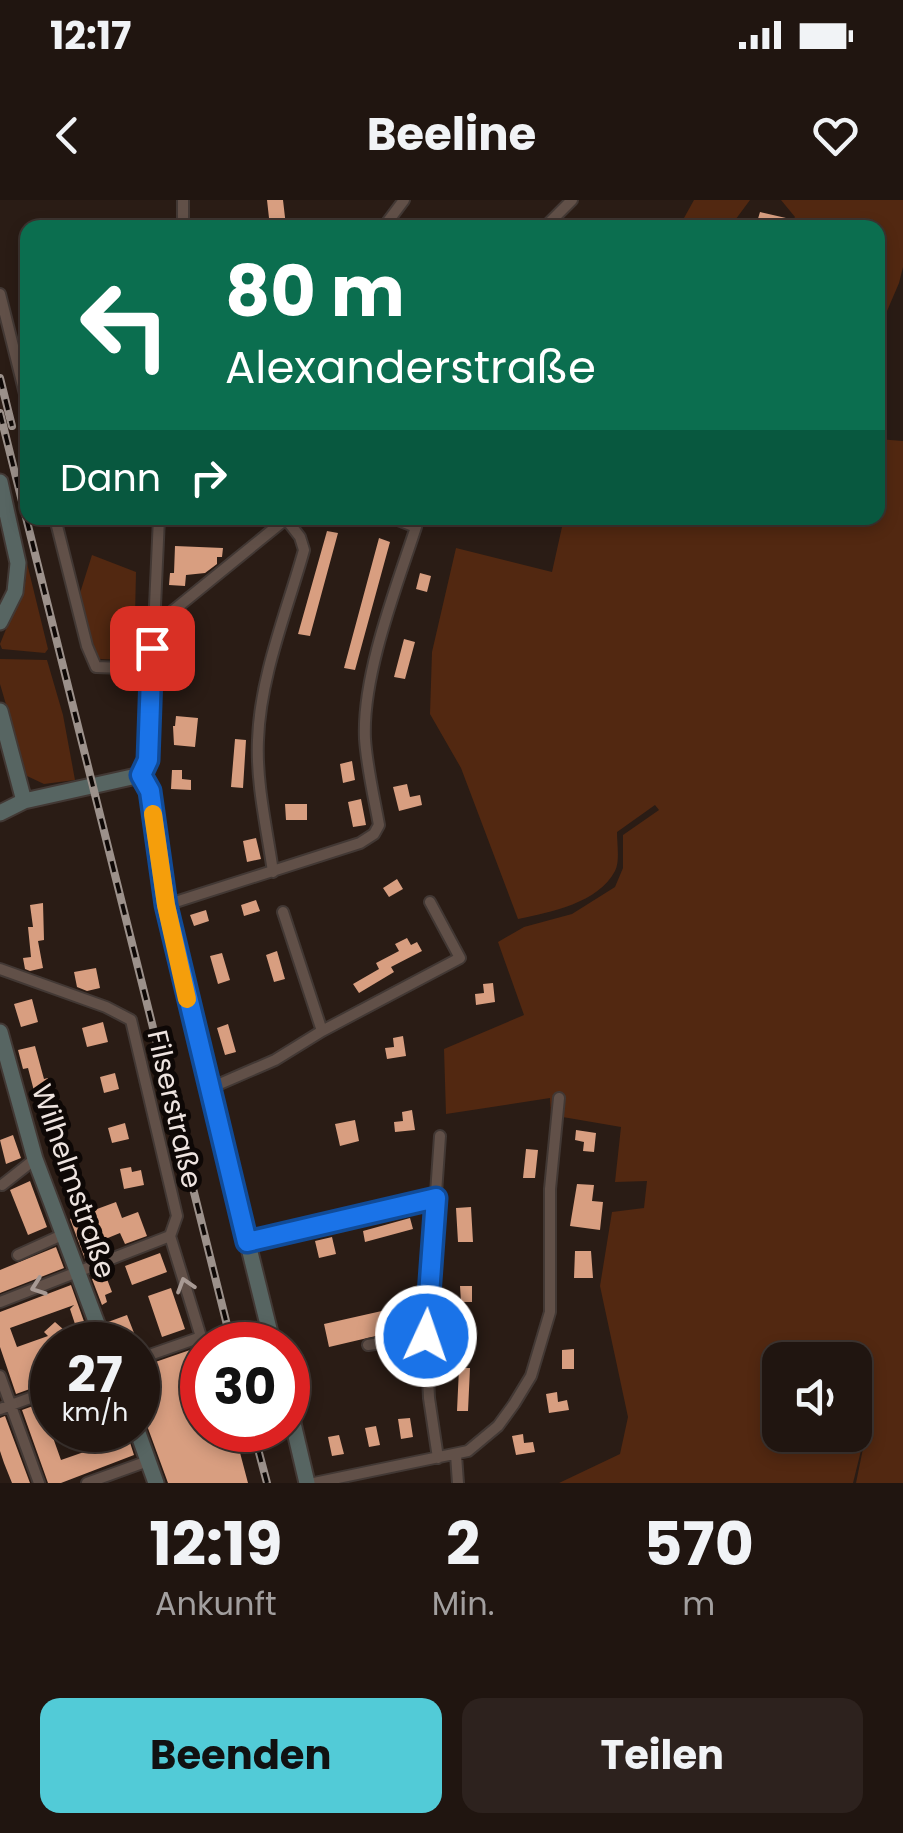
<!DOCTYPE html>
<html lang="de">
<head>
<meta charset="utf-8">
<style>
	body { margin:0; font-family:Poppins,sans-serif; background:#2d221e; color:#f1f3f6; height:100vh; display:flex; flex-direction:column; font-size:38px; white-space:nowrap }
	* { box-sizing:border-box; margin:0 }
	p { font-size:32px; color:#a29f9f }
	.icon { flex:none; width:55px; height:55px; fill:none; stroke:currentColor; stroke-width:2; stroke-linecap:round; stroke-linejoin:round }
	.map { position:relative; height:1283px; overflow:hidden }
	.panel { display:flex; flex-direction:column; background:#201510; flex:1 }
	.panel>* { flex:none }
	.top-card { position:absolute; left:20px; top:20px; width:865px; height:305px; border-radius:20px; box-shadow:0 5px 15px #0003,0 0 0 2px #3d3430; background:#0b6e4f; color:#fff; overflow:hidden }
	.buttons { position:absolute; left:762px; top:1142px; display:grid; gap:20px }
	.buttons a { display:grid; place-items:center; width:110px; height:110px; border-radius:20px; background:#201510; box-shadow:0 5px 15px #0003,0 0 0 2px #3d3430; font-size:50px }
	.speed { position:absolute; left:30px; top:1122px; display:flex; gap:20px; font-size:50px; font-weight:700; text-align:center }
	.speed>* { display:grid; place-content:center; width:130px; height:130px; border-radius:50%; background:#201510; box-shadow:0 5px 15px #0003,0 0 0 2px #3d3430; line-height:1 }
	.speed small { font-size:25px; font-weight:400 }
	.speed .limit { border:15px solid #d22; background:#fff; color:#111 }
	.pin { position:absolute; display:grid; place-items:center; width:85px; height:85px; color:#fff; margin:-42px; border-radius:20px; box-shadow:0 5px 15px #0006 }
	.me { position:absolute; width:110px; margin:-55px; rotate:3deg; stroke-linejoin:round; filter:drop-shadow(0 0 8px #0008) }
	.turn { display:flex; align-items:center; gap:35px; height:210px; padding:0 40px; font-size:45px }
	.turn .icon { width:130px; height:130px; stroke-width:2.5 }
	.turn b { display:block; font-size:70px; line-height:85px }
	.then { display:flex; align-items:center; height:95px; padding:0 40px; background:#0003; gap:20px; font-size:38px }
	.eta { display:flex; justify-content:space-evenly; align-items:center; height:170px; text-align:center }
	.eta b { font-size:60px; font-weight:700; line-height:70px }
	.action { display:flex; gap:20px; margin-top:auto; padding:20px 40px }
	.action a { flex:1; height:115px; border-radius:20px; background:#52cbd7; color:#111; font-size:40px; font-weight:700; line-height:115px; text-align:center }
	.action a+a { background:#2d221e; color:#f1f3f6 }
	.status { display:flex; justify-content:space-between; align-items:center; height:70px; padding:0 50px; background:#201510; direction:ltr }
	.status svg { height:28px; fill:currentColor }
	header { display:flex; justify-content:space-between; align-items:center; height:130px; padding:0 40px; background:#201510; font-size:45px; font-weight:700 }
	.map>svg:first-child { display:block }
	.green { fill:#522811; fill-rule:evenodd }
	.building { fill:#d89e80 }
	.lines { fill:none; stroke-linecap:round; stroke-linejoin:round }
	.street-casing { stroke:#423834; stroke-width:14 }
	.secondary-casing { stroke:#423834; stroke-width:19 }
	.street { stroke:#615048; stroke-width:10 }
	.secondary { stroke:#576562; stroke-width:15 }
	.rail-casing { stroke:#9c918b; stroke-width:8 }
	.rail { stroke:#0e0806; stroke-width:4; stroke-dasharray:11; stroke-linecap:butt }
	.oneway { stroke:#a89a94 }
	.route-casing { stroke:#114b97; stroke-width:25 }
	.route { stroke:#1a73e8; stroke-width:18 }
	.slow { stroke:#f59e0b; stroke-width:18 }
	.labels { text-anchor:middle; stroke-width:10; stroke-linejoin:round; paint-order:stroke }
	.street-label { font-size:28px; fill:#eee4e0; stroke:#0e0806 }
</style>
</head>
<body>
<div class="status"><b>12:17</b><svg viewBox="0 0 49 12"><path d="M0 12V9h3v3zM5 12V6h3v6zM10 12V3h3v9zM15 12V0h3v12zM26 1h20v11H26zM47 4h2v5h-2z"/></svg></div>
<header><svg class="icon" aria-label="back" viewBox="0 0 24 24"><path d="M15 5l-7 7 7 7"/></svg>Beeline<svg class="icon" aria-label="heart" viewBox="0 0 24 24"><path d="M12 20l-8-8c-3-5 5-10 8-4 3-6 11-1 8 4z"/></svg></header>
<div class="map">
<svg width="903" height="1283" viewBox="0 0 903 1283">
	<rect width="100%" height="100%" fill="#2a1c15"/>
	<!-- green -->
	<path class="green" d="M694,0H750L730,27H679Z
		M781,0H903V67L899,83L878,132V28L788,27L795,17Z
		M878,239L903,241V1283H856L870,1214L853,1283H559L620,1254L628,1217L600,1086L612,1012L644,1008L647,981L615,982L621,927L551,915L550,898L446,914L444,849L524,815L498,742L524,727L572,714L615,687L623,668V635L659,610L655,605L617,632C617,644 620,662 615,671C598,703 551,712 518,719L461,568L430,514L432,452L456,348L552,372L564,318H878ZM780,1160H855V1235H780Z
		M24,351L48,449L45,453L2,449L0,444L26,380Z
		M92,355L136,372L134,460L96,459L80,393Z
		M0,459L47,460L63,515L75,580L44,584L27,576L0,484Z"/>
	<!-- building -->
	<path class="building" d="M267,0H283L286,26L270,27Z
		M760,12L786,18L783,28L757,22Z
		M327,331L338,333L310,436L298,434Z
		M379,338L390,342L355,470L344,468Z
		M175,346L223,348L222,357H217V364L205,373L186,375L185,386L169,385L170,373H174Z
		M420,373L431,376L427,392L416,389Z
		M404,439L415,442L405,479L394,477Z
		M176,516L198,518L195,547L174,545L173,526H175Z
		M235,539L246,540L243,588L231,587Z
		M352,561L355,580L343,583L340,564Z
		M172,570H182V579L191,580V590L171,589Z
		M407,584L410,597L420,595L422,605L399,611L393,587Z
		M361,599L366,625L353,627L348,602Z
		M285,604H307V620H286Z
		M256,638L261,659L247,662L243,641Z
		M397,679L403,689L389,697L383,688Z
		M256,700L260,711L244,716L241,705Z
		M43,703L44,740L38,741L43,768L30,771L25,769L23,758L31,757L28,727H33L30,705Z
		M206,710L209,721L194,726L190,715Z
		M407,738L411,745L417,742L422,751L391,767L394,772L359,793L353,784L379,769L376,763L399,751L395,744Z
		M277,751L285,779L274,782L266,755Z
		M222,753L230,780L218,784L210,756Z
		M96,768L100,788L87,791L77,787L74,772Z
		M493,783L495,802L476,805L475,794L484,793L483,784Z
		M32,799L38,822L21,827L14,804Z
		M103,822L108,842L87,847L82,828Z
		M228,824L236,852L225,855L217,828Z
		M403,836L406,856L387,859L385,848L394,847L393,838Z
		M35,846L44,879L48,878L60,925L44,929L28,868L23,869L18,850Z
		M115,873L119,889L104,893L100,877Z
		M412,910L415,930L395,932L394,922L403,921L402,912Z
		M355,920L359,941L340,946L335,924Z
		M125,923L129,939L112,943L108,928Z
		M576,930L596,933L594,952L583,951L584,942L575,940Z
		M13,935L21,958L6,964L0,940Z
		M526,949L538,950L535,978H523Z
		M131,967L132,972L141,970L144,985L124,989L120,969Z
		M30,981L47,1027L28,1035L10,990Z
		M80,983L89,1012L116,1002L122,1018L138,1012L147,1036L125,1044L120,1033L98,1042L102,1053L85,1059L70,1019L78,1016L69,986Z
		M577,984L594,985L592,1001L603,1002L600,1030L570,1026Z
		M471,1007L473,1042H458L456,1008Z
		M410,1018L413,1029L365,1042L363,1031Z
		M332,1037L336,1054L319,1058L315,1041Z
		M56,1047L64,1068L0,1093V1070Z
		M575,1051H591L593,1078H574Z
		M160,1053L167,1072L132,1085L125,1066Z
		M105,1074L112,1092L105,1095L107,1102L102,1105L92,1079Z
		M71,1085L86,1127L77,1130L70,1109L74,1105L10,1128L17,1147L48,1136L44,1132L55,1122L81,1145H45L52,1167V1181L16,1194L0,1147V1112Z
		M460,1086H472V1102H461Z
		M171,1088L185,1129L162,1137L148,1096Z
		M404,1106L410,1128L329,1147L324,1124Z
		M127,1115L136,1138L127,1142L128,1145H117L108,1122Z
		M574,1149V1169H562V1150Z
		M190,1150L193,1158L187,1160L200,1196L202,1195V1230H234L248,1283H168L138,1201V1168Z
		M459,1168H470L468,1211H457Z
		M557,1192L558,1202L567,1200L569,1210L549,1213L546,1194Z
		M52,1199V1216L46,1218L61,1260L107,1244L102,1230H126L134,1255L61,1283H48L22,1210Z
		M5,1216L30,1283H12L4,1263L0,1251V1218Z
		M410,1218L413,1237L401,1239L398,1219Z
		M376,1226L380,1245L369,1247L365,1228Z
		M523,1234L524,1243L533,1242L535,1252L516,1255L512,1236Z
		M339,1235L344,1254L332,1256L328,1237Z"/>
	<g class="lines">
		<defs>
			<path id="street" d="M183,0V28
				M383,28L404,0
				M544,28L572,0
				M0,94L28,206
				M55,318L87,446L96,467L151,469
				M153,427L287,318
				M141,575L148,560L159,318
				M273,672C267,629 256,584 258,540C260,476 287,411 304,350L300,337L286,319
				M166,705L360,643L374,634L379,625C374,597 367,568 365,539C362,475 396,388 416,327L393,318
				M283,712L322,831
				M0,769L106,807L131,820L177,1016L170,1036L201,1137L138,1159
				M208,889L275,860L322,831L460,758L430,702
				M2,985L35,959
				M247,1043L436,998
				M18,1055L62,1035
				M0,1102L170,1036
				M368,1145L426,1136
				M0,1176L39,1283
				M0,1209L52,1190
				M456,1255L458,1283
				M438,1258L429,1198L426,1136L440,936
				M87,1283L148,1261
				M314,1283L468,1251L498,1226L514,1204L531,1176L550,1112V989L559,898"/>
			<path id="secondary" d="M0,282L18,363L15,392L0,422
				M0,511L24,601
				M0,613L24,601L141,575L150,591L156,645L183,781L273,1145
				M0,832L35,959L105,1145
				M288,1202L307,1283
				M137,1230L156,1283"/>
		</defs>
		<!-- street casing -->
		<use href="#street" class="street-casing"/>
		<!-- secondary casing -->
		<use href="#secondary" class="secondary-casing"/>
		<!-- street -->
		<use href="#street" class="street"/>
		<!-- secondary -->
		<use href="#secondary" class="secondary"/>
		<defs>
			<path id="rail" d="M0,178L12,226
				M0,213L232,1145
				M253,1230L267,1283"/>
		</defs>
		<!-- rail casing -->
		<use href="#rail" class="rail-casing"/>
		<!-- rail -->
		<use href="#rail" class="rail"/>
	</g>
	<!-- one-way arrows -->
	<defs><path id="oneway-chevron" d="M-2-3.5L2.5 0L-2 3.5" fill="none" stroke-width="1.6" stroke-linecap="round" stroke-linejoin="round" transform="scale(2.5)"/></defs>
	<g class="oneway">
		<use href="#oneway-chevron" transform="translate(185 1085) rotate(-107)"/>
		<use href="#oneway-chevron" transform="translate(38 1087) rotate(160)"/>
	</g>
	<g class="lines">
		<defs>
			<path id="route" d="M152,448L148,560L141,575L150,591L166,705L247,1042L436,998L426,1136"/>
		</defs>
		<!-- route casing -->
		<use href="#route" class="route-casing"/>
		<!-- route -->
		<use href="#route" class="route"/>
		<!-- slow -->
		<path class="slow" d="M153,614L166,705L187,799"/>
	</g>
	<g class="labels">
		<!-- street labels -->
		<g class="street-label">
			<text transform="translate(175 909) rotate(77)" y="10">Filserstraße</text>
			<text transform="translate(74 981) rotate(71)" y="10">Wilhelmstraße</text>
		</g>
	</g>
</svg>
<div class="buttons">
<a><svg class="icon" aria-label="sound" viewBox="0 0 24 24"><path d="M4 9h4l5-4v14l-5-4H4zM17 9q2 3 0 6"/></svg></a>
</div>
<div class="speed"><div>27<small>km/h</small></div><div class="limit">30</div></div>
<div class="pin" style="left:152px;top:448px;background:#d93025"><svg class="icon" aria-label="arrive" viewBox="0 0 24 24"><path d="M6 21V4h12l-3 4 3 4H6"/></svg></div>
<svg class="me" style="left:426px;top:1136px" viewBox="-20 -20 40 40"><circle r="17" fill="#1a73e8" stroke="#fff" stroke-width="3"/><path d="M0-11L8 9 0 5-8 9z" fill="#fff"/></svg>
<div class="top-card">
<div class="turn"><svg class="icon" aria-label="left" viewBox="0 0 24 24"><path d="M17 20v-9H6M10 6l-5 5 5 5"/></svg><div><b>80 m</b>Alexanderstraße</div></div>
<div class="then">Dann<svg class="icon" aria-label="right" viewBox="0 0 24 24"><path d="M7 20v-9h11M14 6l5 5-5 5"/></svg></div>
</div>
</div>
<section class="panel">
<div class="eta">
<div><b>12:19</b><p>Ankunft</p></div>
<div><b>2</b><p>Min.</p></div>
<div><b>570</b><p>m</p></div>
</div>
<div class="action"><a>Beenden</a><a>Teilen</a></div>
</section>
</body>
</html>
